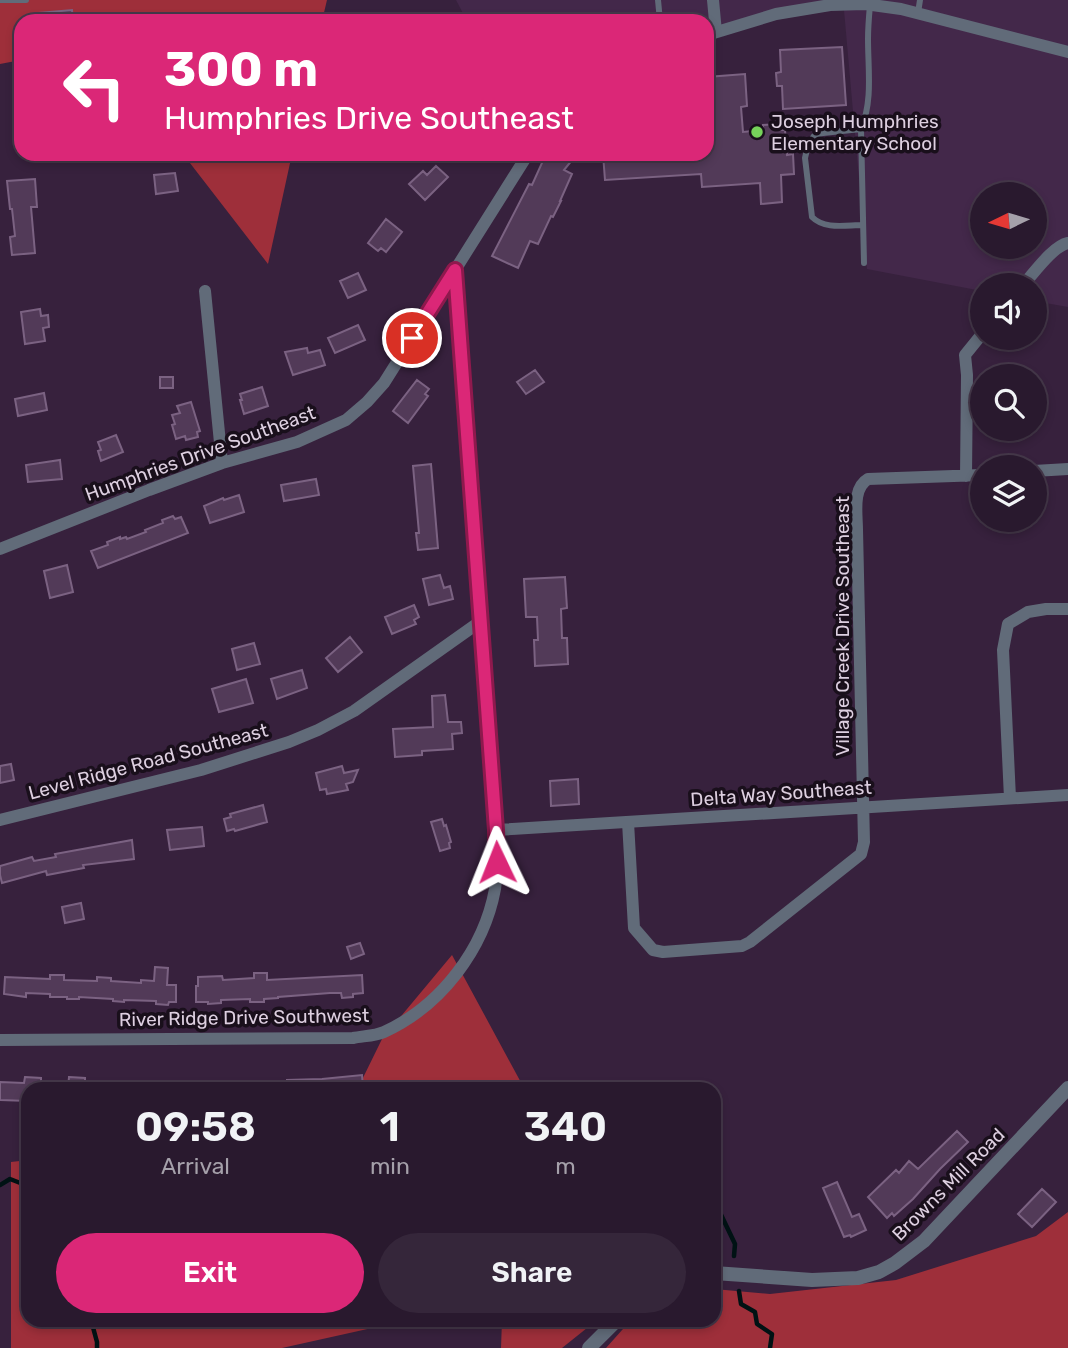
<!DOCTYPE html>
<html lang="en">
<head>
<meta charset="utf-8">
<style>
	body { margin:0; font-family:Rubik,sans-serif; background:#35263a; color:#f1f3f6; height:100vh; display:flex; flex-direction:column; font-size:26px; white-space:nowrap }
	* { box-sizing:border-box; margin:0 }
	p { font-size:23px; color:#a5a0aa }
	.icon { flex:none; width:38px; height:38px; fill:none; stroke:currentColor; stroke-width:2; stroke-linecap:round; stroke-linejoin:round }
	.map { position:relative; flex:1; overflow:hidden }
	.side { position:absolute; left:21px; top:1082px; width:700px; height:245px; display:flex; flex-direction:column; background:#29192e; border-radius:21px; box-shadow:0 4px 10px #0003,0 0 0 2px #45384a }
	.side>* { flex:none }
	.guide { position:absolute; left:14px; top:14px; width:700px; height:147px; border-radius:21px; box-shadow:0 4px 10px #0003,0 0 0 2px #45384a; background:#db2777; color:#fff; overflow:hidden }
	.needle { width:46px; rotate:265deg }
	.controls { position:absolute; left:970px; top:182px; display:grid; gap:14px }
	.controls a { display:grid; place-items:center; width:77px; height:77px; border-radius:50%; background:#29192e; box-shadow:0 4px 10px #0003,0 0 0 2px #45384a; font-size:35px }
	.pin { position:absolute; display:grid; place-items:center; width:60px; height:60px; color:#fff; margin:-30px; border:4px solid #fff; border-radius:50%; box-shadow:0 2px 7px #0007 }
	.me { position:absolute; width:77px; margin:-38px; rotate:358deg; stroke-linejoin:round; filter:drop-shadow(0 0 5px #0008) }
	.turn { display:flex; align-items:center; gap:24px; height:147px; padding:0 35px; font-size:32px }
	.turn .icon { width:91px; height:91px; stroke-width:2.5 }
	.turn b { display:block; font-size:49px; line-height:60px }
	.eta { display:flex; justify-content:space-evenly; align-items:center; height:119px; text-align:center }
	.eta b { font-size:42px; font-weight:600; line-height:49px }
	.action { display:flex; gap:14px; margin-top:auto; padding:14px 35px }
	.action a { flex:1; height:80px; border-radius:42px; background:#db2777; color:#fff; font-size:28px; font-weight:600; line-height:80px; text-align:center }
	.action a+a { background:#35263a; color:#f1f3f6 }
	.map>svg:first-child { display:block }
	.built { fill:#43284a; fill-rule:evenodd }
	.forest { fill:#9e2f3a }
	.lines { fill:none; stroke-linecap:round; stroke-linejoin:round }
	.stream { stroke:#001214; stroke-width:4.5 }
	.building { fill:#523a58; stroke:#7b6282; stroke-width:2 }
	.service { stroke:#616b79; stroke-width:6 }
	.minor { stroke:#616b79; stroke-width:12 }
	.tertiary { stroke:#616b79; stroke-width:14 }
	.route-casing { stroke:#8e194d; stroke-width:18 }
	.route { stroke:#db2777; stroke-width:12 }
	.poi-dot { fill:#76d25a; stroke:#190f1b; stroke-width:2.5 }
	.labels { text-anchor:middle; stroke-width:7; stroke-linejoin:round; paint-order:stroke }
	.poi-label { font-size:19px; fill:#ddcfe0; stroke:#190f1b; text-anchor:start }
	.street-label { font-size:19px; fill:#ddcfe0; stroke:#190f1b }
</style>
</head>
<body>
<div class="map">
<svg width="1068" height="1348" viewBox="0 0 1068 1348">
	<rect width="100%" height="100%" fill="#37213d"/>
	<!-- built -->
	<path class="built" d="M456,0H1068V307L1034,301V285H982V291L867,269L844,10L748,18L707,30V21H467ZM982,194H1034V247H982Z"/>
	<!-- forest -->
	<path class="forest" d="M0,0H327L322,21H21V60L0,64Z
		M183,154H292L268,264Z
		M452,955L524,1088H358L382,1039Z
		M28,1160V1320H408L282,1348H11V1162Z
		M1068,1212V1348H606L631,1320H714V1289L770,1294L896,1280L1036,1236Z
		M502,1320H597L562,1348H501Z"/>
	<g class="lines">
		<!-- stream -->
		<path class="stream" d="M0,1185L10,1179L28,1186
			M714,1200L735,1244L734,1256
			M739,1291L741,1304L755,1312L757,1324L772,1334L770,1348
			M91,1320L97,1342V1348"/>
	</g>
	<!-- building -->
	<path class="building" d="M72,10L73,21H39V13Z
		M842,47L846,105L783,109L782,86H777L776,73L781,72L780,50Z
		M745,74L747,106L741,107L743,132L763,130V125L780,124L781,130H785L787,155L793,154L794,174L781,175L782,202L761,204L760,183L702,187L701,174L605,180L603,154H707V77Z
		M546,154H577L564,170L572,174L560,201H561L553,217L551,216L538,244L530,241L518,268L492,256L529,184L532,185Z
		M436,166L448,177L425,200L409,184L423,171L427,175Z
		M175,173L178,191L156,194L154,175Z
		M35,179L37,207H31L35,253L12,255L10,237L15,236L12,209H10L7,181Z
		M386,219L402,232L386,252L381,248L378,251L368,243Z
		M358,273L366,290L348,298L340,281Z
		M40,309L41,316L48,315L49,327L43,328L45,341L25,344L21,312Z
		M358,325L365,340L335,353L328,338Z
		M307,348L308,353L320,350L325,365L293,375L285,352Z
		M535,370L544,382L526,394L517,382Z
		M160,377H173V388H160Z
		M417,380L429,389L425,394L428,396L408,423L393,411Z
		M262,387L268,406L244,414L240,400H242L240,394Z
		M44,393L47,410L18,416L15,399Z
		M191,402L200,431L197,432L198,437L186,440L185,436L176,439L172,425L175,424L172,415L180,413L177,406Z
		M116,435L123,452L101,461L98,451L101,450L98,442Z
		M60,460L62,479L28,482L26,465Z
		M431,464L438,548L418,550L416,533H419L413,466Z
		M316,479L319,495L284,501L281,485Z
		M239,495L244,512L210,523L204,506L223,498L224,500Z
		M173,516L175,519L181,517L188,533L98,568L91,551L108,545L107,542L120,537V539L126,537L127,539L146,532L145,530L163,523L162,520Z
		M67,565L73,592L50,598L44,571Z
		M440,575L444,588L450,586L453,599L429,605L423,579Z
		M565,577L567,608L561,609L562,638H567L568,664L535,666L534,640H538L537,617H526L524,579Z
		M414,605L419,617L414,620L416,624L392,634L385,617Z
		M350,637L362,652L338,672L326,658Z
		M254,643L260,664L237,670L232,649Z
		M302,670L307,688L277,699L271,679Z
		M246,679L253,703L219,712L212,689Z
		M445,695L448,722H461L462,733L452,734L453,749L422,751V755L395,757L393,729L433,727L432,696Z
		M11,764L14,780L0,783V766Z
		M342,766L344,773L358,770L353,782L346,784L348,790L327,794L326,789L320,790L316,773Z
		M578,779L579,804L551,806L550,781Z
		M263,805L267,822L235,831L234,829L227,831L224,819L231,817L230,814Z
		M442,819L444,826L446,825L451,842L449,843L450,848L440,851L431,822Z
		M202,827L204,846L170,850L167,830Z
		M132,840L134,859L83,865L84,868L47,875L46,871L2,883L0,875V866L32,857L34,861L56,857L55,854Z
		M81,903L84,919L65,923L62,907Z
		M360,943L364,954L351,959L347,947Z
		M155,967L168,968L167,985H176V1002H169L168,1005L156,1004V1001L124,1000V1002L113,1001V999L79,997V999H67V997H50V994L26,993V997L4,994L5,977L50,979V975H64V980L97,981V977L111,978V981L141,983V980L154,981Z
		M254,973H267V980L362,975L363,993L353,994V997L342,998L341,993H330L278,997V998L264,999V1002H250V999L221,1000V1003L208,1004V1002H196V986H198V977L222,976L223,980L254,978Z
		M362,1075L363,1088H287V1080L322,1079Z
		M25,1077L41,1078V1088H28V1101L0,1100V1082L24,1083Z
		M69,1077L85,1078V1088H68Z
		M957,1131L968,1142L940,1169L913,1199L894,1216L892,1213L887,1218L868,1197L896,1170L899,1173L909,1161L918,1169Z
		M837,1182L852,1217L859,1214L866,1230L851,1237L850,1235L844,1237L823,1188Z
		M1042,1189L1056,1202L1032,1227L1018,1214Z"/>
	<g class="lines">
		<!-- service -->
		<path class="service" d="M1,0H26
			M658,0L660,21
			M918,13L920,0
			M861,129L823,133L814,136L808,145L805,158L812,217C825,230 846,225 863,225
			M864,263L861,129C873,101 868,69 868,39C868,27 869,16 870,5"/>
		<!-- minor -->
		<path class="minor" d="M713,0L716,32
			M707,35L776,14L830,5L865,4L901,9L1068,52
			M1023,285C1034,273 1053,246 1068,243
			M205,291L222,463
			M1034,471L1068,469
			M966,476L967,375L965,355L982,334
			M0,549L149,490L222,463L297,442L346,420L367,402L384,383L528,154
			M1010,798L1003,650L1008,624L1028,612L1046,609H1068
			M0,820L201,770L289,742L318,730L354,711L481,621
			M628,822L634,928L653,950L663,952L742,946L750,942L861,854L864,842L857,530C857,514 852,488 868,479L982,475
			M496,830L1068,795
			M0,1040L353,1038C363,1036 375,1036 384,1032C441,1006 484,949 495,889C498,869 497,849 496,830L455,270"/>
		<!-- tertiary -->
		<path class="tertiary" d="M714,1273L812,1280L858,1278L879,1272L895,1263L924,1241L1068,1088
			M589,1348L617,1320"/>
	</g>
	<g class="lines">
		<defs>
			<path id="route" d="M412,338L455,270L496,830L497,862"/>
		</defs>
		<!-- route casing -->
		<use href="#route" class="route-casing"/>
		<!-- route -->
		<use href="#route" class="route"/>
	</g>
	<!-- markers -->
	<circle class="poi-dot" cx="757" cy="132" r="7"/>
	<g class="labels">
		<!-- poi labels -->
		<g class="poi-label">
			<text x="771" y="128">Joseph Humphries<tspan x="771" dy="22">Elementary School</tspan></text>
		</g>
		<!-- street labels -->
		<g class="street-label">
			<text transform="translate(200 453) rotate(-20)" y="7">Humphries Drive Southeast</text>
			<text transform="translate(842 626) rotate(-90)" y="7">Village Creek Drive Southeast</text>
			<text transform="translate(148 761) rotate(-15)" y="7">Level Ridge Road Southeast</text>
			<text transform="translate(781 793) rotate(-4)" y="7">Delta Way Southeast</text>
			<text transform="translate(244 1017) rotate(-1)" y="7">River Ridge Drive Southwest</text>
			<text transform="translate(948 1184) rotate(-45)" y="7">Browns Mill Road</text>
		</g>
	</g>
</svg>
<div class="controls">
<a><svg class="needle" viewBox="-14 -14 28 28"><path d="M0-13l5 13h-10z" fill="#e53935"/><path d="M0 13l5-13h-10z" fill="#a5a0aa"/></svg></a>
<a><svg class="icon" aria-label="sound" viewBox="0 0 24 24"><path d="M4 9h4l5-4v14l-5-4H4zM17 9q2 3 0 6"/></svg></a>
<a><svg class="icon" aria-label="search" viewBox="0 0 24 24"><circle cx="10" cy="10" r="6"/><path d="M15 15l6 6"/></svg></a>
<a><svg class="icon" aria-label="layers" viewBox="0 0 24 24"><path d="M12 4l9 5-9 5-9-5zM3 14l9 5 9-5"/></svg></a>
</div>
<div class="pin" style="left:412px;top:338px;background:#d93025"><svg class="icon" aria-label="arrive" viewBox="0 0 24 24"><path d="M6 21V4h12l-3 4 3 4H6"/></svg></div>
<svg class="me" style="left:497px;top:862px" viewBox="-20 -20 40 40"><path d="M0-17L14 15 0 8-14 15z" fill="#db2777" stroke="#fff" stroke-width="4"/></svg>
<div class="guide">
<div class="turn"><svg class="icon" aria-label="left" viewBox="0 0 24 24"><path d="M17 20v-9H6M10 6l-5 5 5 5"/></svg><div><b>300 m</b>Humphries Drive Southeast</div></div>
</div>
<section class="side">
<div class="eta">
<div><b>09:58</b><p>Arrival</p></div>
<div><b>1</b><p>min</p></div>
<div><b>340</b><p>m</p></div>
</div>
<div class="action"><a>Exit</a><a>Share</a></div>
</section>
</div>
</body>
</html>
